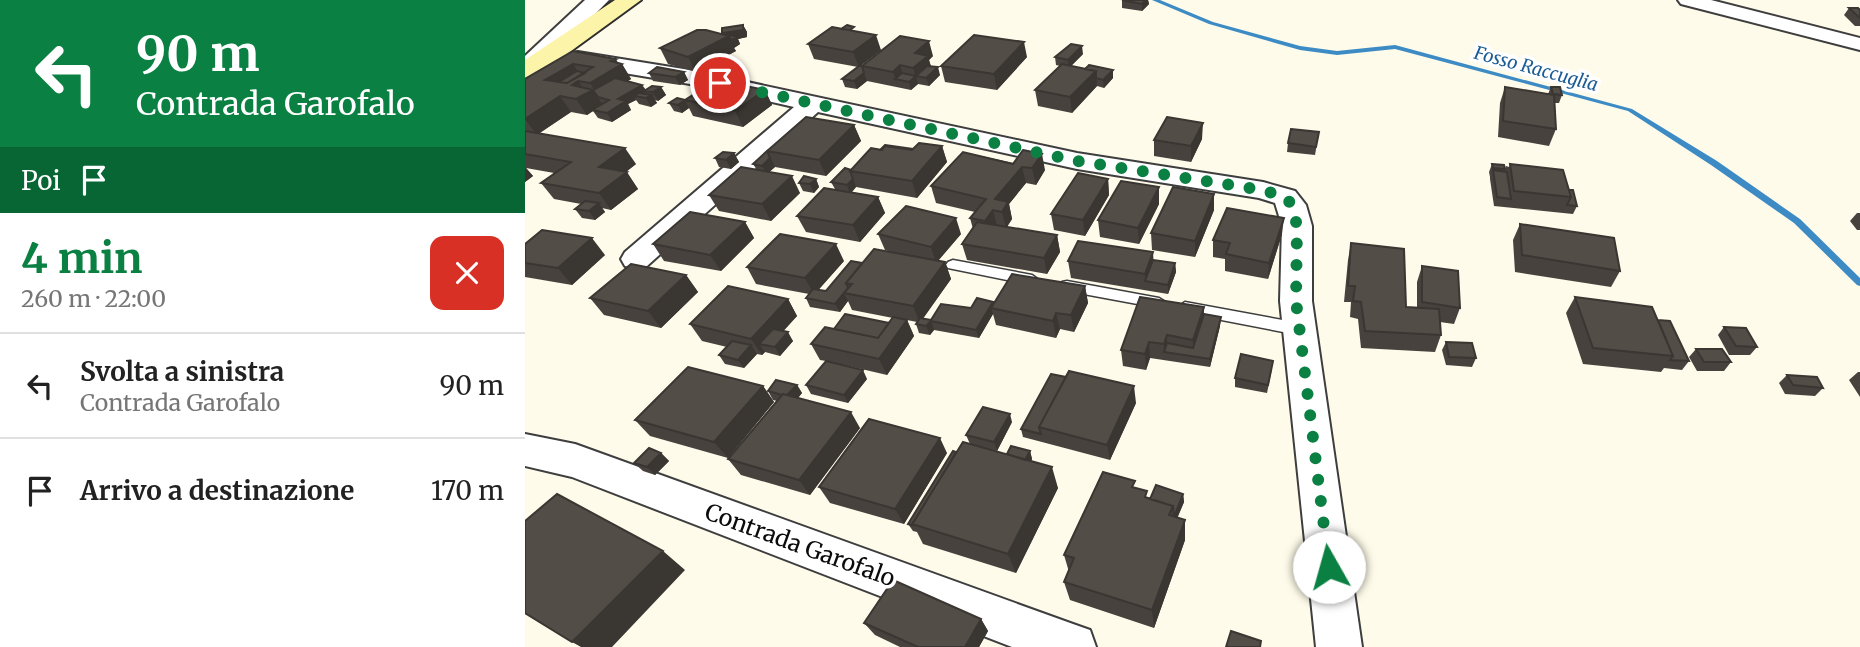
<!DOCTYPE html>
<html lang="it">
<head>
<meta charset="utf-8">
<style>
	body { margin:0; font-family:Merriweather,serif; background:#f2f2f2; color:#222; height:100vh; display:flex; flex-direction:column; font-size:26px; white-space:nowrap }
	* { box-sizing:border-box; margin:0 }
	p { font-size:23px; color:#767676 }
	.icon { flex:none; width:38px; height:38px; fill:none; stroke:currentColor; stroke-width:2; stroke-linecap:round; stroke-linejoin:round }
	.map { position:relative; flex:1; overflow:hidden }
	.details { display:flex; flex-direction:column; background:#fff; width:525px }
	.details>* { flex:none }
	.hud { background:#0b8043; color:#fff; overflow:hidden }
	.pin { position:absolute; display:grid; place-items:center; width:60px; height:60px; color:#fff; margin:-30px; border:4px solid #fff; border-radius:50%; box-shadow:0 2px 7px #0007 }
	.me { position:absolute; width:77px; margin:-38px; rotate:353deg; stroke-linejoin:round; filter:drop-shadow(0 0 5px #0008) }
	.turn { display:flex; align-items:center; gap:24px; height:147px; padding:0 21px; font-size:32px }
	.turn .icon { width:91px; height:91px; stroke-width:2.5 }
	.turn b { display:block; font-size:49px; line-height:60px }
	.then { display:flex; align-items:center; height:66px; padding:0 21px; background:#0003; gap:14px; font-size:26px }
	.round { display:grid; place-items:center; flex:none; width:74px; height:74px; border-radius:14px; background:#f2f2f2 }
	.head { display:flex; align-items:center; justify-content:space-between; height:119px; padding:0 21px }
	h1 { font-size:42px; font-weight:700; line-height:52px; color:#0b8043 }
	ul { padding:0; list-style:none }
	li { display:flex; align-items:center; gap:21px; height:105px; padding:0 21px; border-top:2px solid #e0e0e0 }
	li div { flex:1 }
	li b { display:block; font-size:26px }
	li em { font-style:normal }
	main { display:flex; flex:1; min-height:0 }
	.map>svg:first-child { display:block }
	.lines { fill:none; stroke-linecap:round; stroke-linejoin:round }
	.stream { fill:#3d8bc5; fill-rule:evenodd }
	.service-casing { stroke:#3e3e3e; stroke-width:3 }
	.minor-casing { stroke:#3e3e3e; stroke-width:4 }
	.tertiary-casing { stroke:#3e3e3e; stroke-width:4 }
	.secondary-casing { stroke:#2d2d2d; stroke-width:4 }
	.service { fill:#fff; fill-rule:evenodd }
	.minor { fill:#fff; fill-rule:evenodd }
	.tertiary { fill:#fff; fill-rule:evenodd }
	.secondary { fill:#fbf4a9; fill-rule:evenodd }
	.wall { fill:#47423e }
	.shaded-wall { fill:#3a3632 }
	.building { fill:#534d48; stroke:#3a3632; stroke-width:2; fill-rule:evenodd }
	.route { stroke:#0b8043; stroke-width:12; stroke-dasharray:0 21.6 }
	.labels { text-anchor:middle; stroke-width:7; stroke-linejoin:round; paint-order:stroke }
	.far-water-label { font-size:18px; font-style:italic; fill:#1c5c95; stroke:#fff }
	.near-street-label { font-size:23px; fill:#0b0b0b; stroke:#fff }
</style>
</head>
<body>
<main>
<section class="details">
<div class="hud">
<div class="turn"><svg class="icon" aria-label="left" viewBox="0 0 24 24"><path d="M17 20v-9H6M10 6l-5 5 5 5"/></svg><div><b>90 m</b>Contrada Garofalo</div></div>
<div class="then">Poi<svg class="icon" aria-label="arrive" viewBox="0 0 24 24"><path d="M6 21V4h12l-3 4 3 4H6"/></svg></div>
</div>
<div class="head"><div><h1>4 min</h1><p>260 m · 22:00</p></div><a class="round" style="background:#d93025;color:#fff"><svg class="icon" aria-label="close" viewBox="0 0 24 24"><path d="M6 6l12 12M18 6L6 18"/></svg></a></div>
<ul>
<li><svg class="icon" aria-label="left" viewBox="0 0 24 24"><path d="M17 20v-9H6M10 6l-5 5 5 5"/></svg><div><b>Svolta a sinistra</b><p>Contrada Garofalo</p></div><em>90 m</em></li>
<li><svg class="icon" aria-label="arrive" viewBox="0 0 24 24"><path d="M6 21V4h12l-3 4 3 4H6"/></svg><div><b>Arrivo a destinazione</b></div><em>170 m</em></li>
</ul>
</section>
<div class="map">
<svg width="1335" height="647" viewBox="0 0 1335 647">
	<rect width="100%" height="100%" fill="#fefbea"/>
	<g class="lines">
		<!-- stream -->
		<path class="stream" d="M627,0H635L688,22L775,46L812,51L870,45L1107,109L1192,161L1275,219L1335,278V286L1332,285L1269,223L1186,165L1103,111L870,49L812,55L775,50L684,24Z"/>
		<defs>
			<path id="service" d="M428,260L507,275L514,280L507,285L423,268L421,265L423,262Z
				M542,281L634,298L642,303L634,308L537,290L534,286L537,282Z
				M660,302L774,323L782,329L774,335L655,312L652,308Z"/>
			<path id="minor" d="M1153,0H1186L1335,38V50L1156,4Z
				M53,52L171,71L552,153L738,182L770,191L781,205L787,226V301L837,647H791L755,301L757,226L750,203L734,198L552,169L293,112L122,266L111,269L100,266L96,259L100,252L269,107L171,85L45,64L42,59L45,54Z
				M0,434L50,444L548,624L565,630L571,647H487L47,477L0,466Z"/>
			<path id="tertiary" d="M60,0H84L9,76L0,78V56Z"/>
			<path id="secondary" d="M90,0H116L9,78L0,80V60Z"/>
		</defs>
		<!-- service casing -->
		<use href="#service" class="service-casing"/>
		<!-- minor casing -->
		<use href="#minor" class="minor-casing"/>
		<!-- tertiary casing -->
		<use href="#tertiary" class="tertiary-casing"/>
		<!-- secondary casing -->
		<use href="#secondary" class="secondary-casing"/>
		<!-- service -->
		<use href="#service" class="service"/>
		<!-- minor -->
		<use href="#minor" class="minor"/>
		<!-- tertiary -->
		<use href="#tertiary" class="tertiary"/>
		<!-- secondary -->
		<use href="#secondary" class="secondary"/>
	</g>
	<!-- wall -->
	<path class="wall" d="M597,0H623L624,4L617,11L597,8Z
		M1324,8L1335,10V26H1330L1319,15Z
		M218,25L222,32V37L213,39L215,44L209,48L211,51L171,72L143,64L135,48L197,34Z
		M331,31L356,50L335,66L408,56L404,60L406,66L415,75L404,86L393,84L386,90L342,81L332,89L320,87L317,79L333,67L289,59L283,44Z
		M48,51L97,64L106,79L103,81L117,85L121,90L136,87L141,95L133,101L130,100L132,103L126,107L114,104L111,100L103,104L106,110L87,122L73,118L68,111L62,115L46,112L14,133L111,164L101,172L113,189L86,210L77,208L80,212L70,220L57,218L50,209L56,204L29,199L16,183L29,173L1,168L8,176L0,182V79Z
		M558,54L546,66L588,78L579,88L572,86L547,113L513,106L510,90L535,66L531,65L530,57Z
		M502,57L472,90L420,82L416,66Z
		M159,72L163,80L155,85L128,81L124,73Z
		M980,87L1023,94L1026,87L1037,95L1034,103H1030L1031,129L1024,146L973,137L975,103Z
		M240,90L247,105L218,127L168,116L164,108L157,113L149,111L144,103L160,100Z
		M329,125L336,141L301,176L250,167L244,172L275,193L246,221L194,211L184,195L232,170L228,164L242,151Z
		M794,132L790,155L762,152L763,143Z
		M677,139L666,162L629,156V140Z
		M417,146L422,162L392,198L331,187L327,192L353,197L360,213L335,242L281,232L272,216L310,189L306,182L355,150L388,149Z
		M438,152L520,170L511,185L501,183L484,204L487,219L482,227L532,235L535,252L522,274L442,260L437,244L448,229L445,218L450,212L411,203L406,186Z
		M209,153L214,162L206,169L194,167L190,158Z
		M967,164L980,169L981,166L984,167L985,164L1044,190L1052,206L1048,214L969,206L965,179V177L964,172Z
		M291,179L294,187L289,193L278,191L274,183Z
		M583,179L584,195L560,236L529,230L526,214Z
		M634,187V204L614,244L575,237L573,220Z
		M689,194V210L670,257L627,250L626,233Z
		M1332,213H1335V230H1332L1325,221Z
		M220,222L229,238L196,271L139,261L128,244Z
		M995,224L1095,271L1086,287L990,272L988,240Z
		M353,234H436L413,261L420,262L426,279L398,318L406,320L446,308L560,286L563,303L549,332L535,329L531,338L471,325L468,314L454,338L409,330L405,335L394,333L391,324L392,322L382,320L389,336L362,375L315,364L342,379L323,403L286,394L281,385L301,361L295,360L286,344L309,329L364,323L368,318L327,310L323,301L315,312L285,307L281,298L284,294L231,284L222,267L319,261L293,290L301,291L337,263L369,253L360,250Z
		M757,234L743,279L700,271V259L688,257V240Z
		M826,243L881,307L892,308V282L897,266L935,308L929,324L915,322L916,335L910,352L836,348L833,319L825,317L826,302H819L823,260Z
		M0,244L80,255L47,285L0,277Z
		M628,260L650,263L651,272L643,294L546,278L543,261Z
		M161,275L173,292L136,328L79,315L65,298Z
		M1050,297L1133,320L1164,361L1157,370L1139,368L1136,372L1058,364L1041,313Z
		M263,299L272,316L258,331L268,341L255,356L240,352L237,355L232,354L219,368L200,364L194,355L202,347L177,341L165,324Z
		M679,307V314L695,326L685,367L625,358L621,370L598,366L596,350Z
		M1199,327L1232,347L1225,355H1204L1193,335Z
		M921,342L951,358L947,367L921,365L917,350Z
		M1171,349L1206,362L1199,371H1172L1164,357Z
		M747,369L742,393L710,387V378Z
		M1333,372H1335V397L1324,380Z
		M1262,375L1298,388L1290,396L1260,394L1254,383Z
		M272,385L277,393L273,398L335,428L285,495L216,475L203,459L252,401L248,400L243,391Z
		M238,386L249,402L203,458L125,436L110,420Z
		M611,403L585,460L498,437L496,429Z
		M487,422L472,451L445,444L441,435Z
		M505,451L507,459L506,461L533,488L491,573L398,544L392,532L388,531L383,524L431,452L482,454Z
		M136,453L144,461L130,475L118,471L109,463Z
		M422,453L379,524L305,503L294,487Z
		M611,488L622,498L625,499L658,494L659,502L652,518L660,540L629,628L545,600L539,582L544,572L539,555Z
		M456,619L463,631L454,647H375L350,635L339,623Z"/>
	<!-- shaded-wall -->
	<path class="shaded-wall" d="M620,0H623L624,4L617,11V4Z
		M218,25L222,32V37L213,39L215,44L209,48L211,51L171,72L163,57L198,33Z
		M351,35L356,50L334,67L328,52Z
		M404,41L408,56L404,60L407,71L391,76L393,84L388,68L390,53Z
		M499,42L502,57L472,90L469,74Z
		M557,46L558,54L544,68L543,60Z
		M91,59L94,65L97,64L106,79L76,98L74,97L65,83L86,61Z
		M48,64L58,79L54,82L61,93L68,90L78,105L67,110L68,111L62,115L51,99L20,80Z
		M375,65L380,81L370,79L373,87L368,72Z
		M413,67L415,75L404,86L401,78Z
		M588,70V78L579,88L578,80Z
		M571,71L572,86L547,113L545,97Z
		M159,72L163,80L155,85L150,77Z
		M339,73L342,81L332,89L329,81Z
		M391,76L393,84L386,90L384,82Z
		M117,85L121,91H119L121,94L109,96L111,100L103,104L106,110L87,122L82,113L93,99Z
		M136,87L141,95L133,101L128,92Z
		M240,90L247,105L218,127L210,111Z
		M127,95L132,103L126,107L121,98Z
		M35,96L46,112L12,135L0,119Z
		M160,100L164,108L157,113L153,105Z
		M678,123L677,139L666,162V146Z
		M329,125L336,141L301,176L294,160Z
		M417,146L422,162L392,198L387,181Z
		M100,148L111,164L85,184L74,167Z
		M209,153L214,162L206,169L201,160Z
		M517,154L520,170L511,185L507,168Z
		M246,158L250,167L242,174L237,166Z
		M0,167L8,176L0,182Z
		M497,167L501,183L484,204L487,219L481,228L477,212L470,199Z
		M102,172L113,189L86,210L74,193Z
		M267,176L275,193L246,221L237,204Z
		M291,179L294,187L289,193L285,184Z
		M328,179L331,187L325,194L322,185Z
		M583,179L584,195L560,236L558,220Z
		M634,187V204L614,244L613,228Z
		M689,194V210L670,257V241Z
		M353,197L360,213L335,242L328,225Z
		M74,203L80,212L70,220L64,211Z
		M468,210L472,226L465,238L460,221Z
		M431,218L436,234L411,263L406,247Z
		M759,218L757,234L743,279L744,263Z
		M220,222L229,238L196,271L185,255Z
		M532,235L535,252L522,274L519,258Z
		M67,238L80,255L47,285L33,268Z
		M311,244L319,261L289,295L280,278Z
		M628,252L629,269L620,281V274Z
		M420,262L426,279L395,323L388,306Z
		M650,263L651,272L643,294V285Z
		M161,275L173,292L136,328L123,311Z
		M560,286L563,303L549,332L546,315Z
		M319,293L323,301L315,312L310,304Z
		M263,299L272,316L245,346L234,344L240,352L237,355L226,339Z
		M468,302L470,309L466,308L468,314L454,338L451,330Z
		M679,307V323L668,356V340Z
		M531,313L535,329L531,338L528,321Z
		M696,317L695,326L685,367V359Z
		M382,320L389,336L362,375L354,359Z
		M406,321L409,330L405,335L401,326Z
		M263,332L268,341L255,356L250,347Z
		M642,335V352H639V344Z
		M624,342L625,358L621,370L620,354Z
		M226,345L232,354L219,368L213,360Z
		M338,370L342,379L323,403L319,395Z
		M272,385L277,393L267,405L261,397Z
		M238,386L249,402L203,458L189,442Z
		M609,386L611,403L585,460L582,445Z
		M326,412L335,428L285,495L274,480Z
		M485,414L487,422L472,451L469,442Z
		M415,438L422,453L379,524L370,509Z
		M505,451L507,459L497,478L494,470Z
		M136,453L144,461L130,475L122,467Z
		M527,467L533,488L491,573L483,554Z
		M658,494L659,502L649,526L648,519Z
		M660,520V540L629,628L627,610Z
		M138,551L160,570L87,647H56L47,642Z
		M456,619L463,631L454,647H440Z"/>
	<!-- building -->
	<path class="building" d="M597,0H620L617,4Z
		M1324,8H1333L1335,10V18Z
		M218,25V30L198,33L212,37L206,40L204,36L197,34V28Z
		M322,25L329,27L325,30L316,29Z
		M307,27L351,35L328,52L283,44Z
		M172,30H181L204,36L163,57L135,48Z
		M449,35L499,42L469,74L416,66Z
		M375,36L404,41L390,53L403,56L388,68L375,65L368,72L337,66Z
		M546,44L557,46L543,60L530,57Z
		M48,51L91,59L86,61L97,64L65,83L53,81L47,85L68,90L51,99L35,96L0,119V79ZM48,64L68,67L42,83L20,80Z
		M537,64L571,71L545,97L510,90Z
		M564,65L588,70L578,80L571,78V71L560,69Z
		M334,66H337L339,73L329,81L317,79Z
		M402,66L413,67L401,78L391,76Z
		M132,67L159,72L150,77L124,73Z
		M52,71L60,73L42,83L34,82Z
		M377,73L391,76L384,82L370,79Z
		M90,78L117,85L93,99L101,101L82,113L67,110L84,100L73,97L68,90Z
		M191,80L240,90L210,111L160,100Z
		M127,86L136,87L128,92L119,91Z
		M980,87L1029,95L1031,129L978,121Z
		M1026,87H1035L1037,95L1028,94Z
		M114,93L127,95L121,98L109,96Z
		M152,98L160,100L153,105L144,103Z
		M281,117L329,125L294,160L242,151Z
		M642,117L678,123L666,146L629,140Z
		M766,129L794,132L791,147L763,143Z
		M0,131L100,148L74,167L102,172L74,193L16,183L46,162L0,154Z
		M394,143L417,146L387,181L325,171L346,148L357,150L360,146L387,150Z
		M360,145L388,149L387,150L360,146L357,150H355Z
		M498,150L517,154L507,168L497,167L470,199L483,202L477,212L468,210L460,221L445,218L461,199L406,186L438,152L488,164Z
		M242,151L245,158L237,166L228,164Z
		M198,152L209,153L201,160L190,158Z
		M967,164L979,165L980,169L968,168Z
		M985,164L1038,170L1046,197L989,191Z
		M216,167L267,176L237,204L184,195Z
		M320,168L326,170L325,171L328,179L322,185L306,182Z
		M968,170L982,172L986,199L972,197Z
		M553,173L583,179L558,220L526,214Z
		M279,176L291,179L285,184L274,183Z
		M596,181L634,187L613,228L573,220Z
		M648,187L689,194L670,241L626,233Z
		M299,188L353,197L328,225L272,216Z
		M1044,190H1048L1052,206L1042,205L1046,197Z
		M60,201L74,203L64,211L50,209Z
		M381,206L431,218L406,247L353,234Z
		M702,208L759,218L744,263L701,254L705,243L688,240Z
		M165,212L220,222L185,255L128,244Z
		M452,222L532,235L519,258L437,244Z
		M995,224L1089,238L1095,271L997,255Z
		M17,230L67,238L33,268L0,263V244Z
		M255,234L311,244L280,278L222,267Z
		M553,241L628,252L620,274L543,261Z
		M826,243L879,249L881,307L914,309L916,335L840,331L836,302L828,301L830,286H823Z
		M349,249L420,262L388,306L319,293L327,284L321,283Z
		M628,260L650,263L643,285L620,281Z
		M326,261L337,263L321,283L323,288L310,304L281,298L288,289L301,291Z
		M106,264L161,275L123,311L65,298Z
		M897,266L933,271L935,308L897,302Z
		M487,274L560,286L546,315L531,313L528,321L466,308Z
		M203,286L263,299L226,339L165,324Z
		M615,297L679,307L668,340L642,335L639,344L624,342L620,354L596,350Z
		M1050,297L1127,307L1148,356L1068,348Z
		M452,298L468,302L451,330L406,321L401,326L391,324L395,318L406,320L416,304L446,308Z
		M320,314L364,323L353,338L309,329Z
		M679,314L696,317L685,359L639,352L642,343L668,348Z
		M368,317L382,320L354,359L286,344L300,327L353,338Z
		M1133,320L1145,321L1164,361L1145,360L1148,356Z
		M1199,327L1221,328L1232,347L1211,346Z
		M248,329L263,332L250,347L234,344Z
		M207,341L226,345L213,360L194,355Z
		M921,342L947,343L951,358L924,357Z
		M1171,349H1197L1206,362H1179Z
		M716,354L748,361L743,385L710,378Z
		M301,361L338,370L319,395L281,385Z
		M163,367L238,386L189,442L110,420Z
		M544,371L609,386L582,445L514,427Z
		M526,374L541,377L514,427L516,434L496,429Z
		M1262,375L1292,377L1298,388L1268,385Z
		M251,380L272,385L262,395L258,394L257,395L243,391Z
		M258,394L326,412L274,480L203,459Z
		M458,407L485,414L469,442L441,435Z
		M344,419L415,438L370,509L294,487Z
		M438,442L527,467L483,554L387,524Z
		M486,446L505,451L500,460L482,454Z
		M124,448L136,453L122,467L109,463Z
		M428,451L431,452L387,525L383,524Z
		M578,472L610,481L607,487L622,491L620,497L648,506L644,515L660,520L627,610L539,582L549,558L539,555Z
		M631,485L658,494L649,517L648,506L625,499Z
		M32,494L138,551L47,642L0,613V521Z
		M368,580L456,619L440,647H393L339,623Z
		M706,631L736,641L735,647H701Z"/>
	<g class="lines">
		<!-- route -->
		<path class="route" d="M195,83L552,161L738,190L760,197L767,205L772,226L771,301L804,567"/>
	</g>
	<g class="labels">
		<!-- far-water labels -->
		<g class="far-water-label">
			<text transform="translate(1011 69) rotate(15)" y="6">Fosso Raccuglia</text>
		</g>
		<!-- near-street labels -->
		<g class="near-street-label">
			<text transform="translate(275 545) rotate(20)" y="8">Contrada Garofalo</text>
		</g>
	</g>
</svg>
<div class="pin" style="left:195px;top:83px;background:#d93025"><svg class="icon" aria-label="arrive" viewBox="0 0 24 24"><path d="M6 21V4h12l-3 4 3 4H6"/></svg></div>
<svg class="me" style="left:804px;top:567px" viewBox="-20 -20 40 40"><circle r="19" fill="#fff"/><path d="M0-13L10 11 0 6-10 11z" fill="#0b8043"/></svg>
</div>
</main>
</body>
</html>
